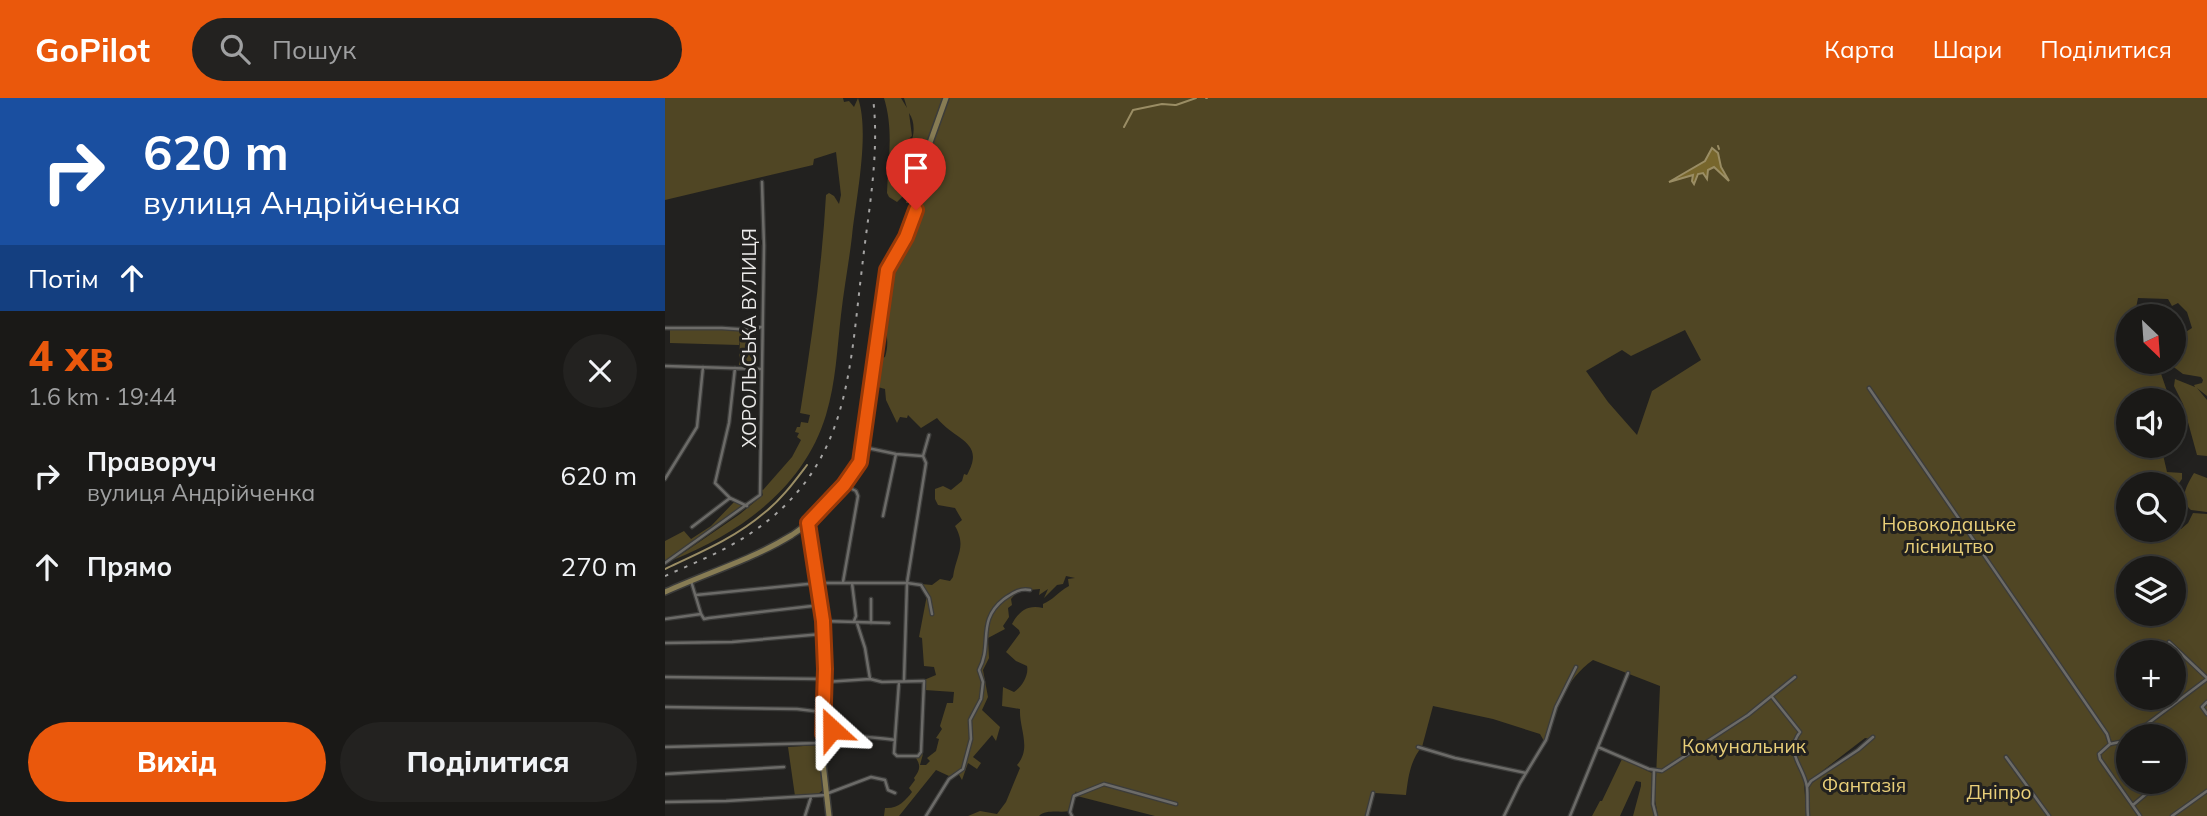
<!DOCTYPE html>
<html lang="uk">
<head>
<meta charset="utf-8">
<style>
	body { margin:0; font-family:Mulish,sans-serif; background:#232220; color:#f1f3f6; height:100vh; display:flex; flex-direction:column; font-size:26px; white-space:nowrap }
	* { box-sizing:border-box; margin:0 }
	p { font-size:23px; color:#9fa0a1 }
	.icon { flex:none; width:38px; height:38px; fill:none; stroke:currentColor; stroke-width:2; stroke-linecap:round; stroke-linejoin:round }
	.map { position:relative; flex:1; overflow:hidden }
	.details { display:flex; flex-direction:column; background:#1a1917; width:665px }
	.details>* { flex:none }
	.guide { background:#1a4fa0; color:#fff; overflow:hidden }
	.needle { width:46px; rotate:155deg }
	.fabs { position:absolute; left:1451px; top:206px; display:grid; gap:14px }
	.fabs a { display:grid; place-items:center; width:70px; height:70px; border-radius:50%; background:#1a1917; box-shadow:0 4px 18px #0003,0 0 0 2px #383836; font-size:35px }
	.pin { position:absolute; display:grid; place-items:center; width:60px; height:60px; color:#fff; margin:-72px -30px; border-radius:50% 50% 50% 0; rotate:-45deg; box-shadow:0 0 7px #0007 }
	.pin .icon { rotate:45deg }
	.me { position:absolute; width:77px; margin:-38px; rotate:336deg; stroke-linejoin:round; filter:drop-shadow(0 0 5px #0008) }
	.turn { display:flex; align-items:center; gap:24px; height:147px; padding:0 28px; font-size:32px }
	.turn .icon { width:91px; height:91px; stroke-width:2.5 }
	.turn b { display:block; font-size:49px; line-height:60px }
	.then { display:flex; align-items:center; height:66px; padding:0 28px; background:#0003; gap:14px; font-size:26px }
	.round { display:grid; place-items:center; flex:none; width:74px; height:74px; border-radius:37px; background:#232220 }
	.overview { display:flex; align-items:center; justify-content:space-between; height:119px; padding:0 28px }
	h1 { font-size:42px; font-weight:800; line-height:52px; color:#ea580c }
	.primary-button { display:flex; gap:14px; margin-top:auto; padding:14px 28px }
	.primary-button a { flex:1; height:80px; border-radius:42px; background:#ea580c; color:#fff; font-size:28px; font-weight:800; line-height:80px; text-align:center }
	.primary-button a+a { background:#232220; color:#f1f3f6 }
	ul { padding:0; list-style:none }
	li { display:flex; align-items:center; gap:21px; height:91px; padding:0 28px }
	li div { flex:1 }
	li b { display:block; font-size:26px }
	li em { font-style:normal }
	header { display:flex; align-items:center; gap:42px; box-sizing:border-box; height:98px; padding:0 35px; background:#ea580c; color:#fff }
	header strong { font-size:33px }
	nav { display:flex; gap:38px; margin-inline-start:auto; font-size:24px }
	.search { width:490px; height:63px; background:#232220; display:flex; align-items:center; gap:18px; box-sizing:border-box; padding:0 24px; border-radius:38px; color:#9fa0a1; font-size:26px }
	main { display:flex; flex:1; min-height:0 }
	.map>svg:first-child { display:block }
	.green { fill:#504624; fill-rule:evenodd }
	.water { fill:#77662c; stroke:#9a8d64; stroke-width:2 }
	.lines { fill:none; stroke-linecap:round; stroke-linejoin:round }
	.stream { stroke:#9a8d64; stroke-width:2 }
	.street-casing { stroke:#3c3c3a; stroke-width:5 }
	.secondary-casing { stroke:#3c3c3a; stroke-width:8 }
	.street { stroke:#6c6b68; stroke-width:2.5 }
	.secondary { stroke:#877c54; stroke-width:5 }
	.rail { stroke:#a5a4a3; stroke-width:2; stroke-dasharray:3.5 7; stroke-linecap:butt }
	.route-casing { stroke:#983908; stroke-width:18 }
	.route { stroke:#ea580c; stroke-width:12 }
	.labels { text-anchor:middle; stroke-width:6; stroke-linejoin:round; paint-order:stroke }
	.street-label { font-size:19px; fill:#eae9e8; stroke:#22211f }
	.park-label { font-size:19px; fill:#e9cf79; stroke:#22211f }
</style>
</head>
<body>
<header>
<strong>GoPilot</strong>
<div class="search"><svg class="icon" aria-label="search" viewBox="0 0 24 24"><circle cx="10" cy="10" r="6"/><path d="M15 15l6 6"/></svg>Пошук</div>
<nav><a>Карта</a><a>Шари</a><a>Поділитися</a></nav>
</header>
<main>
<section class="details">
<div class="guide">
<div class="turn"><svg class="icon" aria-label="right" viewBox="0 0 24 24"><path d="M7 20v-9h11M14 6l5 5-5 5"/></svg><div><b>620 m</b>вулиця Андрійченка</div></div>
<div class="then">Потім<svg class="icon" aria-label="ahead" viewBox="0 0 24 24"><path d="M12 20V5M6 11l6-6 6 6"/></svg></div>
</div>
<div class="overview"><div><h1>4 хв</h1><p>1.6 km · 19:44</p></div><a class="round"><svg class="icon" aria-label="close" viewBox="0 0 24 24"><path d="M6 6l12 12M18 6L6 18"/></svg></a></div>
<ul>
<li><svg class="icon" aria-label="right" viewBox="0 0 24 24"><path d="M7 20v-9h11M14 6l5 5-5 5"/></svg><div><b>Праворуч</b><p>вулиця Андрійченка</p></div><em>620 m</em></li>
<li><svg class="icon" aria-label="ahead" viewBox="0 0 24 24"><path d="M12 20V5M6 11l6-6 6 6"/></svg><div><b>Прямо</b></div><em>270 m</em></li>
</ul>
<div class="primary-button"><a>Вихід</a><a>Поділитися</a></div>
</section>
<div class="map">
<svg width="1542" height="718" viewBox="0 0 1542 718">
	<rect width="100%" height="100%" fill="#22211f"/>
	<!-- green -->
	<path class="green" d="M0,0H178L179,4L184,3L189,9L193,0C205,35 191,100 187,138C184,164 179,190 176,217C172,251 171,284 161,317C139,390 75,435 8,462L75,416L98,397L96,391L98,392L127,359L136,342L132,339L134,335L130,334L132,329H135L136,324L143,325L145,317L135,315L136,309C147,239 157,168 161,97L164,95L169,98L174,106L176,97L171,54L149,61L148,67L0,102Z
		M219,0H236L242,10L239,0H279L255,81L249,80V50L245,46C250,37 250,23 244,15L247,38L234,50C231,67 236,75 248,87L249,102L245,105H241L242,100L239,97L232,104L224,99L222,95C223,62 229,33 219,0Z
		M283,0H1542V298L1532,290L1542,302V358L1532,357L1518,306L1509,288L1510,281L1530,289L1529,287L1537,285L1538,282L1536,279L1518,276L1502,264H1508L1509,228L1519,235L1527,230L1522,214L1513,205L1507,208L1503,201L1473,200L1470,215L1478,219H1463V264H1492L1504,299L1502,303H1463V348H1496L1502,374L1517,375V381L1509,392L1508,387H1463V432H1508L1509,420L1516,431L1523,425L1528,415L1542,416V718H1144V687L1188,657L1206,641L1200,640L1139,687L1142,718H993L990,702L995,588L928,562C900,582 892,609 882,641L879,643L875,636L828,621L768,608L757,649C745,662 743,681 741,697L710,695L704,718H490L412,698L411,693L405,713C395,715 381,711 374,718H303L315,713L332,716L341,704L355,670L352,667C367,650 354,631 355,611L337,608L338,589L349,594C357,589 364,577 362,568L351,563L341,554L355,535L354,532L347,526C354,513 363,506 378,510V506C388,502 393,494 404,488L403,481L410,480L401,478L398,486L392,487L379,500L383,491L374,497L375,491L353,493L346,501L347,507L343,510L344,519L338,528L340,531L323,540L324,560L318,572L323,599L317,612L335,629L331,643L327,637L308,659L316,665L312,671L303,665L297,682L293,675L284,678L271,672L234,718H219L220,710C233,711 240,703 247,694L244,690L250,682L249,680C255,672 256,668 251,660L258,656L255,667H261L265,663L262,660L271,653L274,641L271,640L277,631L275,628L282,605H288L289,594L260,592L259,582L271,577L269,569L259,568L257,540L254,539L262,497L256,486L267,487L275,481L285,483L288,479C291,457 302,449 290,428L297,422L290,410L273,407L270,401V391L278,388L286,392L297,383L299,376L302,377C321,343 290,343 272,320L256,330L243,317L242,320L235,319L232,325L221,302L220,291L209,288L211,262L220,259C223,249 223,240 220,231H217L226,171L246,136L261,67ZM1020,232L1036,262L987,293L972,337L943,304L921,273L957,252L966,258ZM1463,471H1508V516H1463ZM1463,555H1508V600H1463ZM1463,639H1508V684H1463Z
		M5,230L90,233V267H74L75,240L74,247L5,245Z
		M1529,375L1542,380V414L1526,412C1513,401 1522,387 1529,375Z
		M70,403L77,407L76,410L0,463V443L19,433L26,441L46,428Z
		M154,647L157,648L158,692L153,696L130,698L123,649Z
		M957,661L987,675L986,705L989,718H968L976,688V684L971,683L955,718H927L935,703H937Z"/>
	<!-- water -->
	<path class="water" d="M1047,50L1053,55L1056,69L1064,83L1049,69L1043,72L1042,81L1038,75L1033,76L1029,86L1027,83L1028,77L1004,84L1040,63Z"/>
	<g class="lines">
		<!-- stream -->
		<path class="stream" d="M541,0H542
			M511,7L531,0
			M459,29L468,12L497,6L510,7
			M1053,48L1054,51
			M0,471C34,455 70,440 99,415C116,402 129,384 142,367"/>
		<defs>
			<path id="street" d="M0,230H57L87,232L96,229
				M0,268L96,271
				M70,270L64,325L50,385L65,400L82,408
				M1204,290L1442,636L1445,646L1434,656L1435,661L1475,718
				M198,349L231,356L257,358
				M0,381L32,329L38,269
				M218,418L231,356
				M27,429L65,400
				M0,465L95,397L99,148L97,84
				M26,483L36,516
				M178,484L193,398L191,393L179,387
				M187,485L191,518L189,523
				M31,497L153,485H242L256,487L264,500L267,516
				M0,521L36,516L39,521L44,520L156,507
				M158,523L224,525
				M192,525L200,550L205,581
				M206,525V501
				M1504,544L1542,580
				M0,545L67,544L157,536
				M0,579L158,581
				M239,582L242,485L261,365L258,358L264,337
				M160,584L205,581L217,584L257,583H259L256,654L253,658H232L229,655L234,584
				M1107,599L1135,634C1119,655 1139,668 1142,689C1143,698 1142,708 1143,718
				M1542,604L1537,609L1542,616
				M0,609L132,611L157,614
				M158,636C179,624 177,634 195,638C206,640 218,640 230,642
				M1465,639L1542,581
				M1445,646L1455,644L1463,640
				M0,649L158,645
				M753,649L790,660L861,675
				M933,649L984,671L997,673L1083,617L1130,579
				M1508,653L1513,660L1508,674
				M1341,659L1384,718
				M989,673L988,706L991,718
				M0,676L119,669
				M1478,684L1484,693
				M1142,689L1146,683L1193,652L1208,639
				M161,696L206,679L220,682L223,692L230,695
				M0,704L61,703L162,697
				M1468,707L1495,684
				M140,718L146,699
				M261,718L284,681L298,671L306,641L305,622L316,601L318,584L314,572C328,546 311,523 339,501C348,495 354,490 365,492
				M407,718L405,714L409,698L439,686L511,706
				M702,718L708,695
				M839,718L855,685L881,642L891,609L911,569
				M905,718L963,575
				M1507,718L1542,693"/>
			<path id="secondary" d="M143,425L158,523V665L164,718
				M0,494C42,475 88,461 127,437C144,426 158,411 171,397C182,385 192,372 197,357L222,172L247,126L262,53L281,0"/>
		</defs>
		<!-- street casing -->
		<use href="#street" class="street-casing"/>
		<!-- secondary casing -->
		<use href="#secondary" class="secondary-casing"/>
		<!-- street -->
		<use href="#street" class="street"/>
		<!-- secondary -->
		<use href="#secondary" class="secondary"/>
		<!-- rail -->
		<path class="rail" d="M0,478C29,465 60,453 86,435C184,369 184,276 197,170C203,115 215,56 208,0"/>
	</g>
	<g class="lines">
		<defs>
			<path id="route" d="M167,631L158,636L160,571L158,523L143,425L179,387L195,364L222,172L241,139L251,112"/>
		</defs>
		<!-- route casing -->
		<use href="#route" class="route-casing"/>
		<!-- route -->
		<use href="#route" class="route"/>
	</g>
	<g class="labels">
		<!-- street labels -->
		<g class="street-label">
			<text transform="translate(84 240) rotate(-90)" y="7">ХОРОЛЬСЬКА ВУЛИЦЯ</text>
		</g>
		<!-- park labels -->
		<g class="park-label">
			<text x="1284" y="433">Новокодацьке<tspan x="1284" dy="22">лісництво</tspan></text>
			<text x="1079" y="655">Комунальник</text>
			<text x="1199" y="694">Фантазія</text>
			<text x="1334" y="701">Дніпро</text>
		</g>
	</g>
</svg>
<div class="fabs">
<a><svg class="needle" viewBox="-14 -14 28 28"><path d="M0-13l5 13h-10z" fill="#e53935"/><path d="M0 13l5-13h-10z" fill="#9fa0a1"/></svg></a>
<a><svg class="icon" aria-label="sound" viewBox="0 0 24 24"><path d="M4 9h4l5-4v14l-5-4H4zM17 9q2 3 0 6"/></svg></a>
<a><svg class="icon" aria-label="search" viewBox="0 0 24 24"><circle cx="10" cy="10" r="6"/><path d="M15 15l6 6"/></svg></a>
<a><svg class="icon" aria-label="layers" viewBox="0 0 24 24"><path d="M12 4l9 5-9 5-9-5zM3 14l9 5 9-5"/></svg></a>
<a>+</a>
<a>−</a>
</div>
<div class="pin" style="left:251px;top:112px;background:#d93025"><svg class="icon" aria-label="arrive" viewBox="0 0 24 24"><path d="M6 21V4h12l-3 4 3 4H6"/></svg></div>
<svg class="me" style="left:167px;top:631px" viewBox="-20 -20 40 40"><path d="M0-17L14 15 0 8-14 15z" fill="#ea580c" stroke="#fff" stroke-width="4"/></svg>
</div>
</main>
</body>
</html>
